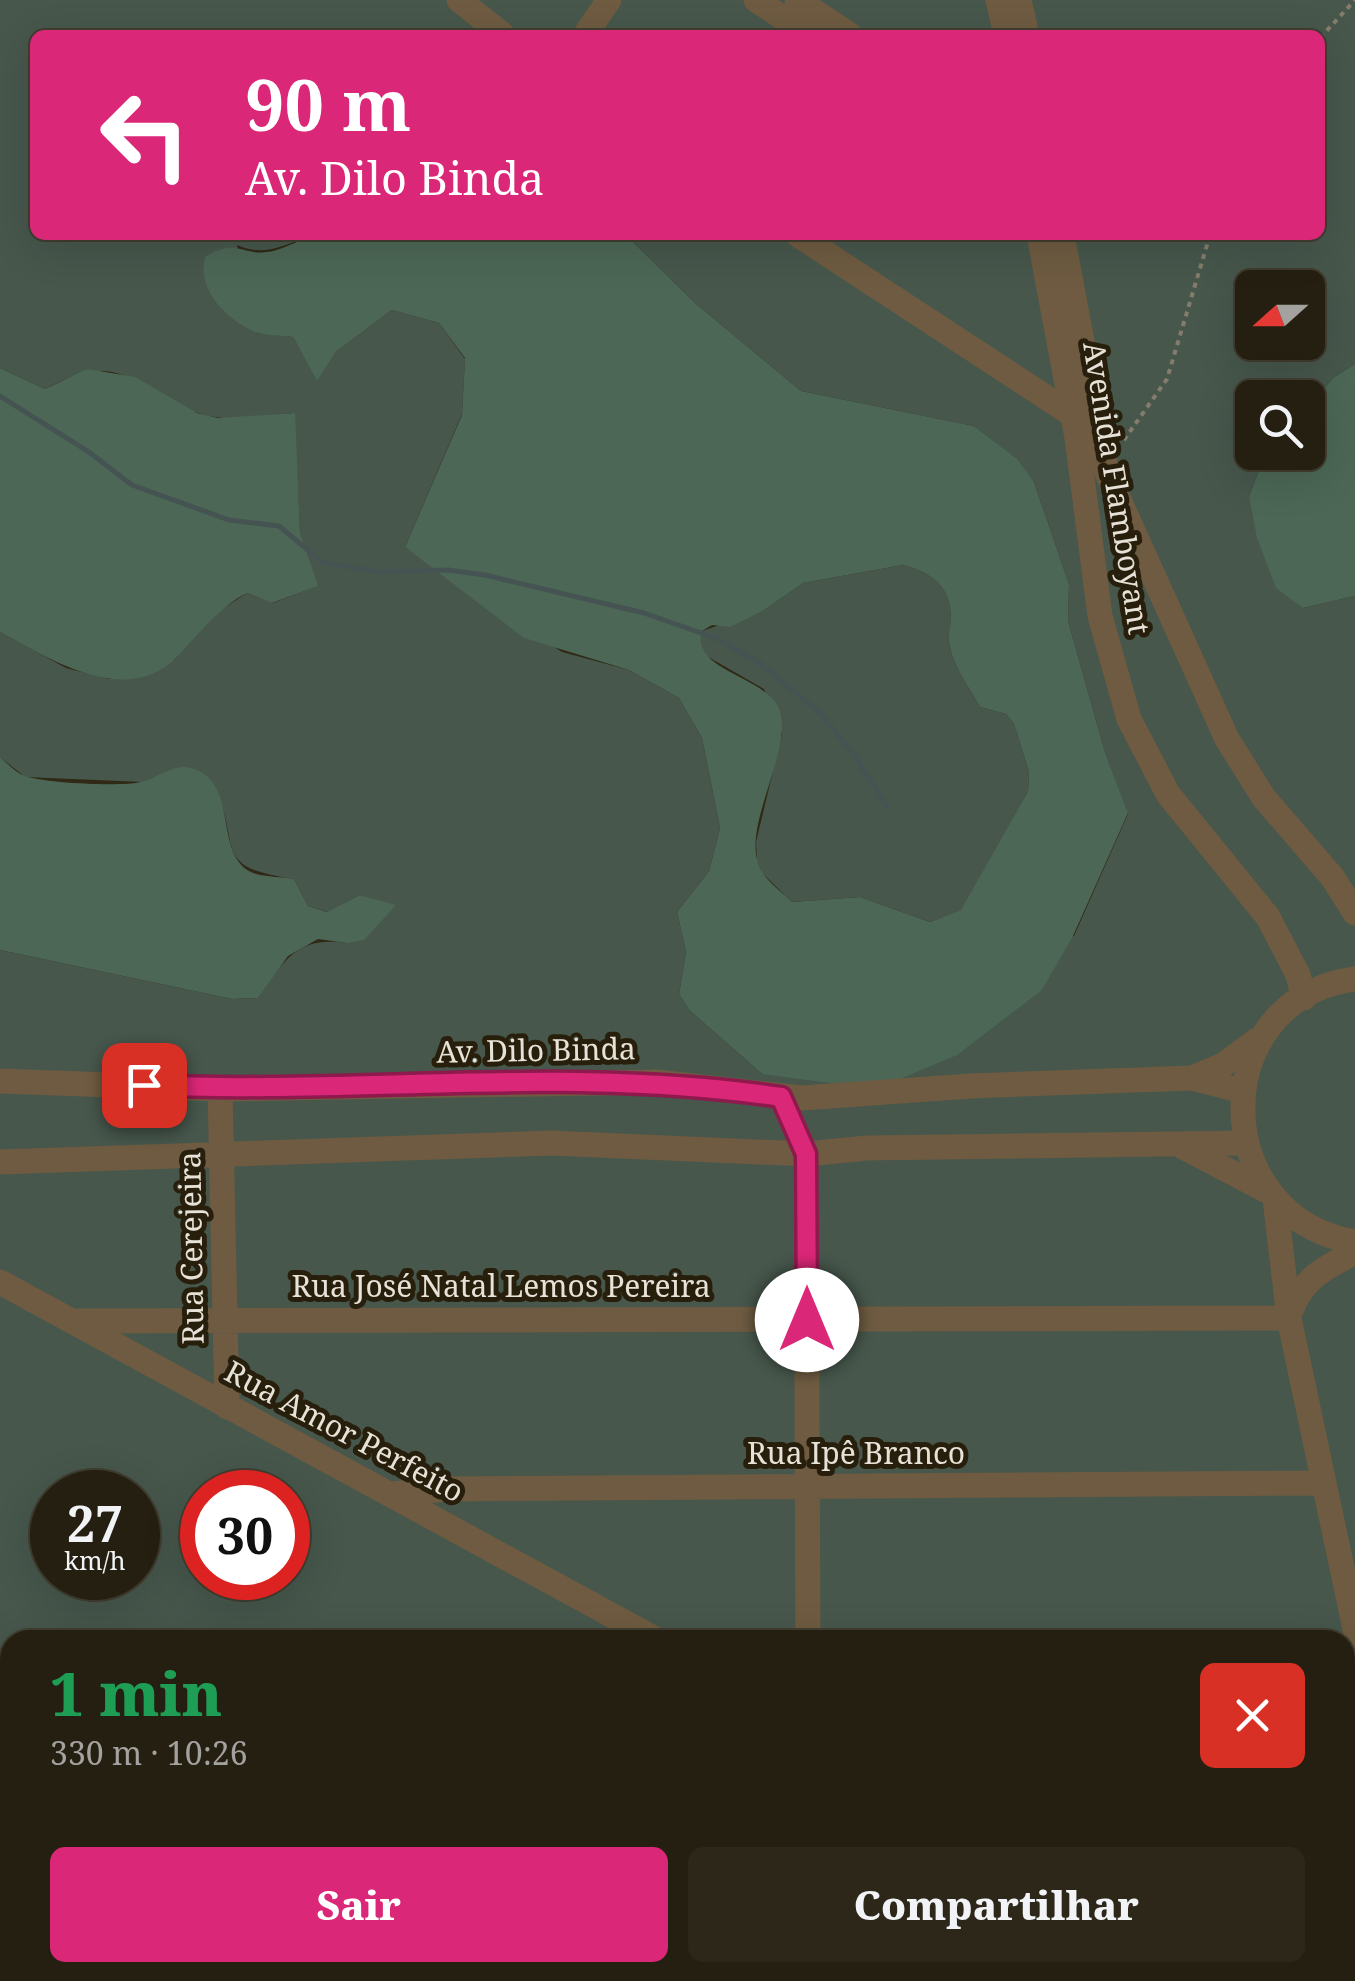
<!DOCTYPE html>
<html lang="pt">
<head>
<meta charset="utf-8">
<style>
	body { margin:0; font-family:"Noto Serif",serif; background:#2c2719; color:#f1f3f6; height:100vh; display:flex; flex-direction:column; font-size:38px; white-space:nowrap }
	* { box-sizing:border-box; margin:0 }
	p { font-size:32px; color:#a3a29f }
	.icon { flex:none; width:55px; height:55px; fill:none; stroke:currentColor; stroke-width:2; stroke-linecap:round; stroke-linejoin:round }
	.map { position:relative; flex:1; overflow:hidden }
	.sheet { position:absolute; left:0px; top:1630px; width:1355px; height:352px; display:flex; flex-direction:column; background:#241f10; border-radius:30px 30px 0 0; box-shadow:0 10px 40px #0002,0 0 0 2px #413d30 }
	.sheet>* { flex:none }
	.guide { position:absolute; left:30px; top:30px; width:1295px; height:210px; border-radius:15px; box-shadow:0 10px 40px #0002,0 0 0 2px #413d30; background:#db2777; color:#fff; overflow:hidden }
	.needle { width:65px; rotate:249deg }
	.tools { position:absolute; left:1235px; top:270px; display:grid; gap:20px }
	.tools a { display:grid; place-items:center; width:90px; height:90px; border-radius:15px; background:#241f10; box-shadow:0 10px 40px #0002,0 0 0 2px #413d30; font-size:50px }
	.speed { position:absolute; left:30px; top:1470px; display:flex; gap:20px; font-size:50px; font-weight:700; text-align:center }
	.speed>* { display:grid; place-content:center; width:130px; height:130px; border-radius:50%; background:#241f10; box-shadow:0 10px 40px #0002,0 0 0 2px #413d30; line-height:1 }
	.speed small { font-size:25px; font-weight:400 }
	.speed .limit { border:15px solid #d22; background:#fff; color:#111 }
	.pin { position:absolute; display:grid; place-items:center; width:85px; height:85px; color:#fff; margin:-42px; border-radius:20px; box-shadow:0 5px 15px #0006 }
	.me { position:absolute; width:110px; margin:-55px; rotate:0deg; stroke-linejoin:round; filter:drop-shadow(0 0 8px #0008) }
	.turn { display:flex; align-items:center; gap:35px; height:210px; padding:0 50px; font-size:45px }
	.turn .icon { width:130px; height:130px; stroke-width:2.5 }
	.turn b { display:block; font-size:70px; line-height:85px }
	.round { display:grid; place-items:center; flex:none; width:105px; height:105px; border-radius:15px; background:#2c2719 }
	.head { display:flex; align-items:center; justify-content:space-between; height:170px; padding:0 50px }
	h1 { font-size:60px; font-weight:800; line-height:75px; color:#1e9e55 }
	.action { display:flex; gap:20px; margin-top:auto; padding:20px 50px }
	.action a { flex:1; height:115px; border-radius:15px; background:#db2777; color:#fff; font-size:40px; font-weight:800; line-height:115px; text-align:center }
	.action a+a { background:#2c2719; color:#f1f3f6 }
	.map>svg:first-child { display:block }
	.green { fill:#47574c; fill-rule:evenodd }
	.forest { fill:#4c6755; fill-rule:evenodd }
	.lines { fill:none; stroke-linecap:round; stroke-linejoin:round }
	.stream { stroke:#455452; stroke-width:5 }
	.path { stroke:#847d6e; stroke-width:4; stroke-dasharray:5 5; stroke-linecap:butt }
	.minor { stroke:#6e5b41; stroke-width:25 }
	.route-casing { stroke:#8e194d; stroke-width:25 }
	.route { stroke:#db2777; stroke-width:18 }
	.labels { text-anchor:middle; stroke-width:10; stroke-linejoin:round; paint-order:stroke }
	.street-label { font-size:30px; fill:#e7e2d7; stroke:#271f0c }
</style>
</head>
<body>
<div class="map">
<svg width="1355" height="1981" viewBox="0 0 1355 1981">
	<rect width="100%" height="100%" fill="#302916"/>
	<!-- green -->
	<path class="green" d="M0,0H1355V364L1334,377L1308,406V398H1252V452L1266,453L1249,496L1303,608L1355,596V1981H0V950L232,999L258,998C285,960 296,936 347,943L395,906L360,895L328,912L308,906L294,879C209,867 243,847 214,785L25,777L0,757V632L66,668L109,679L175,659L216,613L247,593L273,603L317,586L300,532L294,413C265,415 230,423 201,414C132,393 127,345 45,389L0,368ZM35,35H1320V235H626L695,303L801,391L974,426L1016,459L1034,482L1069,584L1068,621L1105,752L1128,814L1074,936L762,1074L689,1010L679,994L686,952L677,912L709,871L720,828L702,738L679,698L629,670L562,652L405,547L462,414L465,359L439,323L392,310L336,352L317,380L293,337L257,333L237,245C269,259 287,241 318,235H35ZM1252,288H1308V342H1252ZM52,1492H138V1578H52ZM202,1492H288V1578H202ZM10,1640H1345V1972H10Z
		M903,565C932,573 951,586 951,619C952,627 947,634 949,642C952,665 969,687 980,707L1006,714L1014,724L1029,772L1028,791L962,910L930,922L860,897L792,902L762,873L757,861L756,842L782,734L764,689L703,654L699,641L702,631L766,609L803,583Z"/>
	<!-- forest -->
	<path class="forest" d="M318,235H626L695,303L801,391L974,426L1017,459L1034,482L1069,584L1068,621L1105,752L1128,813L1073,936L1042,990L957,1055L876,1089L762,1074L689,1010L679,994L686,952L677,912L709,871L720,828L702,738L679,698L629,670L524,638L405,547L462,415L465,358L439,323L392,310L336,352L317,381L293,337C281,335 264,336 253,331C225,318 197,290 205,257C237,236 243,258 273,251C289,247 301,238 318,235ZM903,565C932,573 951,586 951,619C951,627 947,634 949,642C952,665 969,687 980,707L1006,714L1014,724L1029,772L1028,791L961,910L930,922L860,897L792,902C782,892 766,881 760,868C741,829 789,759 781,715C774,676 689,673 702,631L712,625L730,627L766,609L803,583Z
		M1355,364V596L1303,608L1276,588L1257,538L1249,496L1266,453L1308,452V406L1334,377Z
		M0,368L45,389L87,369L135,377L197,413L218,418L295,413L300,532L318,586L272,603L247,593C219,607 200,633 178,656C127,709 52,660 0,632Z
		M0,757C7,763 16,773 25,776C43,783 121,787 141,782C160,778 176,759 199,771C239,791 213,860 256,874C268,877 282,877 294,879L308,906L327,912L360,895L396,905L364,940L347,943L318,939L288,956L258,998L232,999L0,950Z"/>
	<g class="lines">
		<!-- stream -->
		<path class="stream" d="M0,396L89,452L132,485L229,520L279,526L322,562L377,572L448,570L485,575L644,613L718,639L757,661L818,711L853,753L887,807"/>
		<!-- path -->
		<path class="path" d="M1320,38L1355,0
			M1124,440L1167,379L1210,235"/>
		<!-- minor -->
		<path class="minor" d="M459,0L503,35
			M756,0L809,35
			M797,0L850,35
			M998,0L1006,35
			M1019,0L1027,35
			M585,35L609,0
			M798,235L1073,415
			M1039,235L1077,438L1100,616L1129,719L1168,794L1268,917L1298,975L1304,998
			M1062,235L1107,473L1227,739L1264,798L1333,878L1355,913
			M1355,979C1205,999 1206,1217 1355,1242
			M1192,1078L1223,1065L1257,1040
			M0,1081L220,1089L657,1082L802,1098L970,1086L1192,1078L1242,1091
			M220,1089L227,1407
			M781,1097L806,1154L808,1640
			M1183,1147L1267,1191
			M0,1162L551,1143L806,1154L867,1148L1245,1143
			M1275,1199L1289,1318L1355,1629
			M0,1282L657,1640
			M1290,1313C1303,1278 1323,1269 1355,1252
			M74,1321L1289,1318
			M390,1494L449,1489L1324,1483
			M1345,1649H1355
			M1345,1815L1355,1816
			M1345,1849L1355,1860
			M861,1972L873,1981
			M1199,1972L1207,1981"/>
	</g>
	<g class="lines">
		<defs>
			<path id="route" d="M144,1085C356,1095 571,1065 781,1097L806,1154L807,1320"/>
		</defs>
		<!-- route casing -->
		<use href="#route" class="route-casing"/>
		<!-- route -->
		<use href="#route" class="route"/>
	</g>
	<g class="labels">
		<!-- street labels -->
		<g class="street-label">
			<text transform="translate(1116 488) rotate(81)" y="10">Avenida Flamboyant</text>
			<text transform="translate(536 1051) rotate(-1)" y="10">Av. Dilo Binda</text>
			<text transform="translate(192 1248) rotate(-91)" y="10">Rua Cerejeira</text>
			<text x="501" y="1297">Rua José Natal Lemos Pereira</text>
			<text transform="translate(344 1432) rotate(28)" y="10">Rua Amor Perfeito</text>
			<text x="856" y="1464">Rua Ipê Branco</text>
		</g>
	</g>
</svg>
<div class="tools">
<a><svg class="needle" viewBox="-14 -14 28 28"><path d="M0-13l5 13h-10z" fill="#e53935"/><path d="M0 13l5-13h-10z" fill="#a3a29f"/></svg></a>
<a><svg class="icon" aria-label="search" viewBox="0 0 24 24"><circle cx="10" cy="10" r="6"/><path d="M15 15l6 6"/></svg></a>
</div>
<div class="speed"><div>27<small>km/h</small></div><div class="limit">30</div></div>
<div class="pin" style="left:144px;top:1085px;background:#d93025"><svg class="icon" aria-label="arrive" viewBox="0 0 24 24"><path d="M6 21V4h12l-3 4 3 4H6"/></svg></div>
<svg class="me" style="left:807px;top:1320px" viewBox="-20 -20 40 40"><circle r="19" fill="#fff"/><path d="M0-13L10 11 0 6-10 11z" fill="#db2777"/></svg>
<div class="guide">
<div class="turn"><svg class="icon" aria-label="left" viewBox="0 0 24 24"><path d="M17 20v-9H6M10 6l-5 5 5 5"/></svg><div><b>90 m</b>Av. Dilo Binda</div></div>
</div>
<section class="sheet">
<div class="head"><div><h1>1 min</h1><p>330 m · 10:26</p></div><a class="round" style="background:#d93025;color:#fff"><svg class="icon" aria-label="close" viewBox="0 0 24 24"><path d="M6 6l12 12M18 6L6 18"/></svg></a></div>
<div class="action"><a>Sair</a><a>Compartilhar</a></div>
</section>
</div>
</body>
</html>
